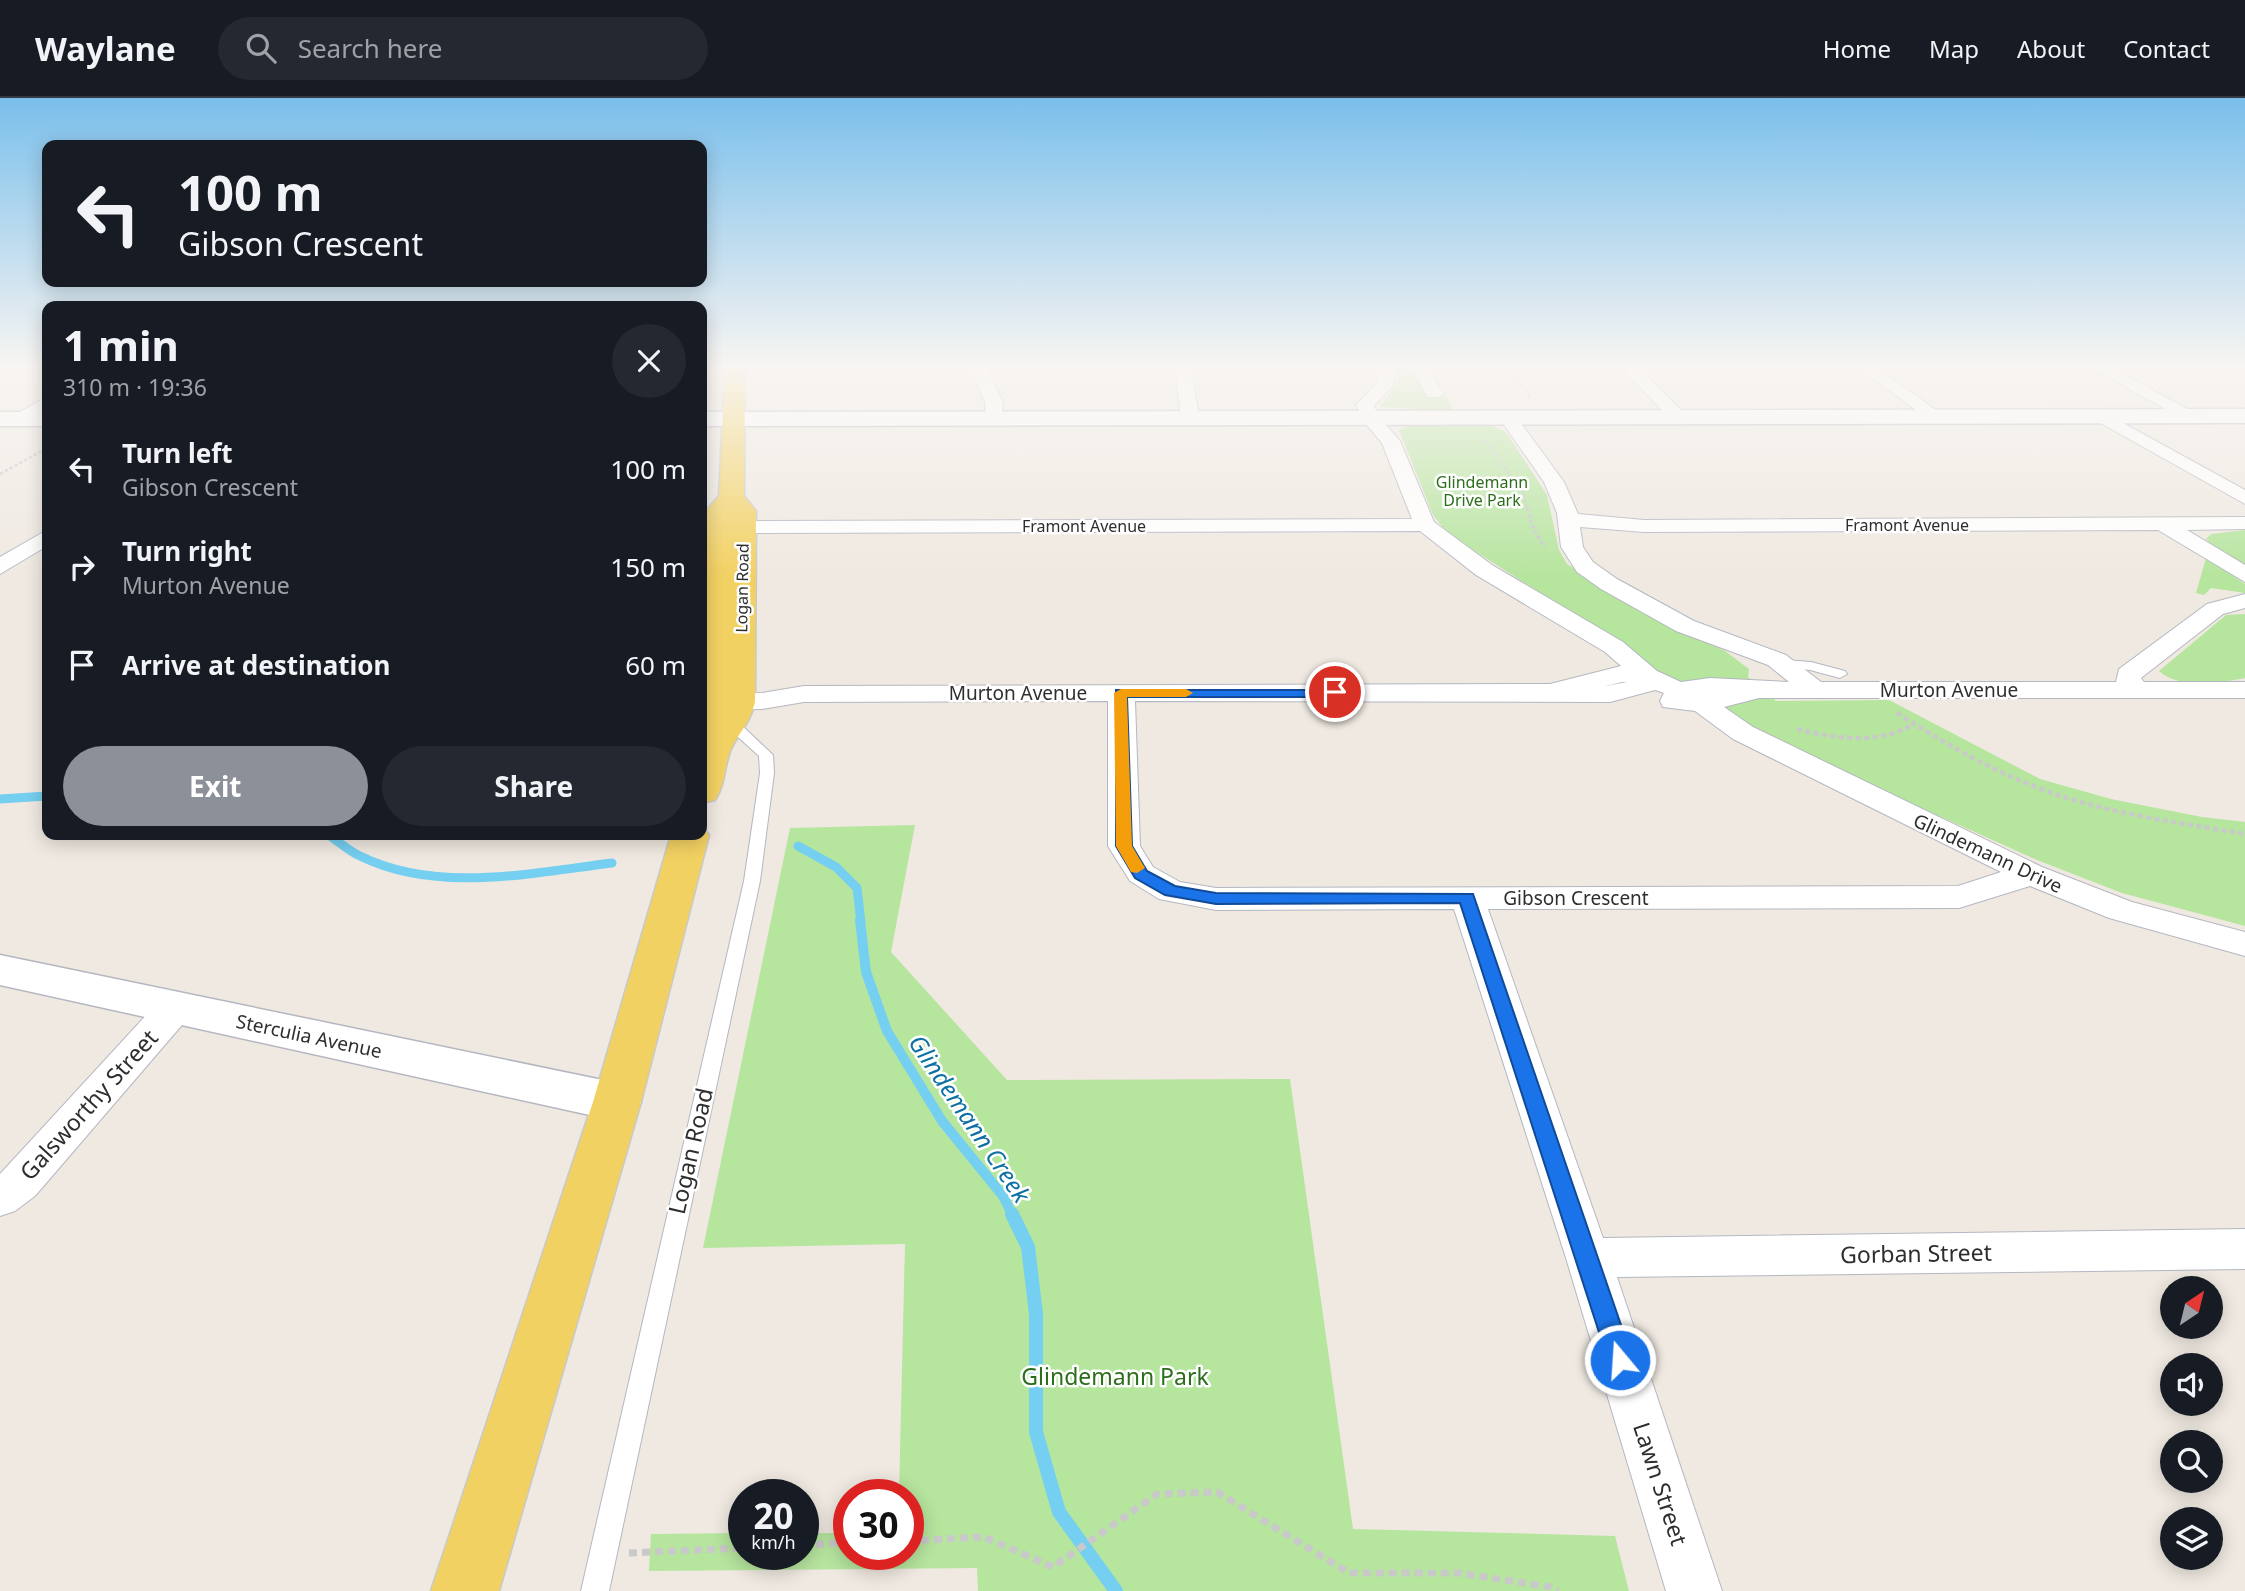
<!DOCTYPE html>
<html lang="en">
<head>
<meta charset="utf-8">
<style>
	body { margin:0; font-family:"Noto Sans",sans-serif; background:#242831; color:#f1f3f6; height:100vh; display:flex; flex-direction:column; font-size:26px; white-space:nowrap }
	* { box-sizing:border-box; margin:0 }
	p { font-size:23px; color:#9ea1a6 }
	.icon { flex:none; width:38px; height:38px; fill:none; stroke:currentColor; stroke-width:2; stroke-linecap:round; stroke-linejoin:round }
	.map { position:relative; flex:1; overflow:hidden }
	.sheet { position:absolute; left:42px; top:203px; width:665px; height:539px; display:flex; flex-direction:column; background:#171b24; border-radius:14px; box-shadow:0 4px 18px #0003 }
	.sheet>* { flex:none }
	.guide { position:absolute; left:42px; top:42px; width:665px; height:147px; border-radius:14px; box-shadow:0 4px 18px #0003; background:#171b24; color:#f1f3f6; overflow:hidden }
	.needle { width:46px; rotate:35deg }
	.tools { position:absolute; left:2160px; top:1178px; display:grid; gap:14px }
	.tools a { display:grid; place-items:center; width:63px; height:63px; border-radius:50%; background:#171b24; box-shadow:0 4px 18px #0003; font-size:35px }
	.speed { position:absolute; left:728px; top:1381px; display:flex; gap:14px; font-size:35px; font-weight:700; text-align:center }
	.speed>* { display:grid; place-content:center; width:91px; height:91px; border-radius:50%; background:#171b24; box-shadow:0 4px 18px #0003; line-height:1 }
	.speed small { font-size:18px; font-weight:400 }
	.speed .limit { border:10px solid #d22; background:#fff; color:#111 }
	.pin { position:absolute; display:grid; place-items:center; width:60px; height:60px; color:#fff; margin:-30px; border:4px solid #fff; border-radius:50%; box-shadow:0 2px 7px #0007 }
	.me { position:absolute; width:77px; margin:-38px; rotate:342deg; stroke-linejoin:round; filter:drop-shadow(0 0 5px #0008) }
	.turn { display:flex; align-items:center; gap:24px; height:147px; padding:0 21px; font-size:32px }
	.turn .icon { width:91px; height:91px; stroke-width:2.5 }
	.turn b { display:block; font-size:49px; line-height:60px }
	.round { display:grid; place-items:center; flex:none; width:74px; height:74px; border-radius:37px; background:#242831 }
	.overview { display:flex; align-items:center; justify-content:space-between; height:119px; padding:0 21px }
	h1 { font-size:42px; font-weight:700; line-height:52px }
	.cta { display:flex; gap:14px; margin-top:auto; padding:14px 21px }
	.cta a { flex:1; height:80px; border-radius:42px; background:#8c9099; color:#fff; font-size:28px; font-weight:700; line-height:80px; text-align:center }
	.cta a+a { background:#242831; color:#f1f3f6 }
	ul { padding:0; list-style:none }
	li { display:flex; align-items:center; gap:21px; height:98px; padding:0 21px }
	li div { flex:1 }
	li b { display:block; font-size:26px }
	li em { font-style:normal }
	header { display:flex; align-items:center; gap:42px; box-sizing:border-box; height:98px; padding:0 35px; background:#171b24; border-bottom:2px solid #363941 }
	header strong { font-size:33px }
	nav { display:flex; gap:38px; margin-inline-start:auto; font-size:24px }
	.search { width:490px; height:63px; background:#242831; display:flex; align-items:center; gap:18px; box-sizing:border-box; padding:0 24px; border-radius:38px; color:#9ea1a6; font-size:26px }
	.map>svg:first-child { display:block }
	.green { fill:#b6e59e }
	.lines { fill:none; stroke-linecap:round; stroke-linejoin:round }
	.stream-far2 { stroke:#75cff0; stroke-width:9 }
	.stream-far1 { stroke:#75cff0; stroke-width:10 }
	.stream { stroke:#75cff0; stroke-width:14 }
	.lane-casing { stroke:#b4b7c1; stroke-width:2 }
	.street-casing { stroke:#b4b7c1; stroke-width:2 }
	.secondary-casing { stroke:#b4b7c1; stroke-width:3 }
	.primary-casing { stroke:#c9c9c9; stroke-width:3 }
	.path-far3 { stroke:#c9c9c9; stroke-width:2.5; stroke-dasharray:3.5 2; stroke-linecap:butt }
	.path-far2 { stroke:#c9c9c9; stroke-width:3.5; stroke-dasharray:3.5 2.5; stroke-linecap:butt }
	.path-far1 { stroke:#c9c9c9; stroke-width:4.5; stroke-dasharray:5 3.5; stroke-linecap:butt }
	.path { stroke:#c9c9c9; stroke-width:7; stroke-dasharray:8 5; stroke-linecap:butt }
	.lane { fill:#fff; fill-rule:evenodd }
	.street { fill:#fff; fill-rule:evenodd }
	.secondary { fill:#fff; fill-rule:evenodd }
	.primary { fill:#f2d163; fill-rule:evenodd }
	.route { fill:#1a73e8; stroke:#114b97; stroke-width:2 }
	.slow { fill:#f59e0b }
	.labels { text-anchor:middle; stroke-width:5; stroke-linejoin:round; paint-order:stroke }
	.far-park-label { font-size:16px; fill:#2c6e1b; stroke:#fff }
	.far-street-label { font-size:16px; fill:#2e2e2e; stroke:#fff }
	.street-label { font-size:19px; fill:#2e2e2e; stroke:#fff }
	.near-street-label { font-size:23px; fill:#2e2e2e; stroke:#fff }
	.near-park-label { font-size:23px; fill:#2c6e1b; stroke:#fff }
	.near-water-label { font-size:24px; font-style:italic; fill:#0d6fa3; stroke:#fff }
</style>
</head>
<body>
<header>
<strong>Waylane</strong>
<div class="search"><svg class="icon" aria-label="search" viewBox="0 0 24 24"><circle cx="10" cy="10" r="6"/><path d="M15 15l6 6"/></svg>Search here</div>
<nav><a>Home</a><a>Map</a><a>About</a><a>Contact</a></nav>
</header>
<div class="map">
<svg width="2245" height="1493" viewBox="0 0 2245 1493">
	<rect width="100%" height="100%" fill="#efe9e1"/>
	<!-- green -->
	<path class="green" d="M1399,269H1410L1427,296L1446,297L1453,313L1380,309L1398,283Z
		M1407,328H1492L1506,334L1547,397L1559,452L1567,466L1652,520L1725,553L1749,571L1748,579L1776,603L1889,602L2040,681L2111,701L2202,719L2245,724V828L2122,795L2037,762L1753,634L1730,614L1681,583L1665,581L1614,542L1448,436L1433,417L1399,332Z
		M2245,432V469L2213,449L2206,441L2211,436Z
		M2206,460L2245,486V495L2211,490L2204,497L2196,495Z
		M2245,516V580C2221,585 2178,591 2159,573L2226,517Z
		M915,727L891,854L1007,982L1290,981L1353,1431L1615,1438L1629,1493H978L977,1470L649,1473L651,1436L744,1435V1456H803V1435H849V1456H908V1396H899L905,1146L703,1150L790,730Z"/>
	<g class="lines">
		<!-- stream-far2 -->
		<path class="stream-far2" d="M0,701L47,698
			M329,737C339,744 349,753 360,758C437,796 531,775 612,765
			M798,748L836,769L857,790L861,824"/>
		<!-- stream-far1 -->
		<path class="stream-far1" d="M860,822L866,874L887,933L942,1023L1003,1098L1013,1118"/>
		<!-- stream -->
		<path class="stream" d="M1012,1116L1028,1149L1036,1216V1334L1059,1414L1116,1493"/>
		<defs>
			<path id="lane" d="M1785,562L1811,564L1845,573L1847,576L1840,580L1810,572L1780,569V563Z
				M732,622L737,623L773,657L774,675L760,783L609,1493H581L744,783L760,675L759,658L727,629L725,626Z"/>
			<path id="street" d="M970,269H986L1003,304L1001,325L995,326L986,321L985,304Z
				M1175,269H1191L1199,320L1196,324H1184L1181,320Z
				M1382,269H1398L1393,287L1374,308L1380,320L1400,343L1434,424L1492,467L1623,544L1657,573L1681,584L1710,580L1789,584L1768,567L1676,533L1601,491L1577,474L1561,449L1557,415L1544,384L1500,321L1503,317H1515L1564,384L1578,416L1644,422L2245,419V431L2187,432L2245,467V484L2158,432L1644,434L1580,429L1583,449L1593,464L1617,481L1694,523L1786,557L1821,584H2116L2119,571L2207,506L2245,496V510L2223,516L2141,580L2144,584H2245V600H1759L1724,609L1753,629L2042,769L2132,804L2245,834V858L2109,820L2030,788L1959,810L1488,811L1603,1140L2245,1131V1171L1617,1179L1722,1493H1666L1566,1160L1454,811L1216,812L1159,801L1130,783L1108,748V603L804,604L762,611L702,612V596L762,595L804,588L1550,586L1621,568L1605,554L1476,477L1420,433L743,435L732,429L743,423L1412,421L1382,345L1366,326L1356,307L1377,285ZM1622,584H1627L1606,588ZM1655,592L1664,595L1660,603L1663,609L1695,613L1733,641L2001,774L1958,788L1216,790L1180,784L1153,769L1140,748L1135,603L1610,604Z
				M1411,269H1427L1443,295L1440,299H1428Z
				M1621,269H1638L1685,316L1688,320L1685,324H1673Z
				M1857,269H1875L1946,319L1937,324L1931,323Z
				M2090,269H2110L2202,319L2193,324L2187,323Z
				M47,299V311L16,326L7,321Z
				M2103,314L2245,392V406L2097,323L2094,319L2097,315Z
				M47,432V448L0,476V459Z
				M175,897L188,900L193,910L188,920L35,1098L15,1113L0,1118V1076L162,900Z"/>
			<path id="secondary" d="M2245,311V325L702,328V314Z
				M0,314H47V328H0Z
				M0,857L617,985L634,990L641,1004L634,1018L617,1023L0,887Z"/>
			<path id="primary" d="M725,269H745L744,398L756,413L755,604C749,627 742,630 732,649C724,665 726,686 715,702L702,705V449L704,415L719,398Z
				M702,728L709,737L641,1004L499,1493H431L593,1004L671,737H702Z"/>
		</defs>
		<!-- lane casing -->
		<use href="#lane" class="lane-casing"/>
		<!-- street casing -->
		<use href="#street" class="street-casing"/>
		<!-- secondary casing -->
		<use href="#secondary" class="secondary-casing"/>
		<!-- primary casing -->
		<use href="#primary" class="primary-casing"/>
		<!-- path-far3 -->
		<path class="path-far3" d="M1508,269L1530,299
			M1485,342L1522,394L1528,412
			M0,376L47,350"/>
		<!-- path-far2 -->
		<path class="path-far2" d="M1527,410L1534,432L1545,449"/>
		<!-- path-far1 -->
		<path class="path-far1" d="M1897,615C1947,647 1999,677 2055,696C2116,717 2181,725 2245,736
			M1797,631C1836,641 1878,647 1914,626"/>
		<!-- path -->
		<path class="path" d="M908,1443L984,1439L1053,1469L1157,1396L1217,1394L1349,1475H1458L1551,1489L1558,1493
			M803,1447L849,1445
			M629,1455L744,1450"/>
		<!-- lane -->
		<use href="#lane" class="lane"/>
		<!-- street -->
		<use href="#street" class="street"/>
		<!-- secondary -->
		<use href="#secondary" class="secondary"/>
		<!-- primary -->
		<use href="#primary" class="primary"/>
	</g>
	<!-- sky -->
	<linearGradient id="sky" x2="0" y2="1"><stop stop-color="#7abfeb"/><stop offset="0.56" stop-color="#f8f5f2"/><stop offset="1" stop-color="#f8f5f2" stop-opacity="0"/></linearGradient>
	<rect width="2245" height="478" fill="url(#sky)"/>
	<!-- route -->
	<path class="route" d="M1116,592H1340L1342,594L1335,599H1127L1132,748L1147,773L1175,788L1216,795L1473,796L1633,1262L1629,1271L1620,1274L1612,1271L1608,1262L1460,805L1216,806L1165,797L1135,780L1116,748Z"/>
	<!-- slow -->
	<path class="slow" d="M1121,591H1186L1193,595L1186,599H1127L1132,748L1145,770L1137,775L1131,774L1116,748L1114,595Z"/>
	<g class="labels">
		<!-- far-park labels -->
		<g class="far-park-label">
			<text x="1482" y="390">Glindemann<tspan x="1482" dy="18">Drive Park</tspan></text>
		</g>
		<!-- far-street labels -->
		<g class="far-street-label">
			<text x="1907" y="433">Framont Avenue</text>
			<text x="1084" y="434">Framont Avenue</text>
			<text transform="translate(742 490) rotate(-89)" y="6">Logan Road</text>
		</g>
		<!-- street labels -->
		<g class="street-label">
			<text x="1949" y="599">Murton Avenue</text>
			<text x="1018" y="602">Murton Avenue</text>
			<text transform="translate(1988 755) rotate(25)" y="7">Glindemann Drive</text>
			<text x="1576" y="807">Gibson Crescent</text>
			<text transform="translate(309 938) rotate(12)" y="7">Sterculia Avenue</text>
		</g>
		<!-- near-street labels -->
		<g class="near-street-label">
			<text transform="translate(89 1007) rotate(-48)" y="8">Galsworthy Street</text>
			<text transform="translate(691 1053) rotate(-77)" y="8">Logan Road</text>
			<text transform="translate(1916 1156) rotate(-1)" y="8">Gorban Street</text>
			<text transform="translate(1660 1386) rotate(72)" y="8">Lawn Street</text>
		</g>
		<!-- near-park labels -->
		<g class="near-park-label">
			<text x="1115" y="1287">Glindemann Park</text>
		</g>
		<!-- near-water labels -->
		<g class="near-water-label">
			<text transform="translate(969 1021) rotate(56)" y="8">Glindemann Creek</text>
		</g>
	</g>
</svg>
<div class="tools">
<a><svg class="needle" viewBox="-14 -14 28 28"><path d="M0-13l5 13h-10z" fill="#e53935"/><path d="M0 13l5-13h-10z" fill="#9ea1a6"/></svg></a>
<a><svg class="icon" aria-label="sound" viewBox="0 0 24 24"><path d="M4 9h4l5-4v14l-5-4H4zM17 9q2 3 0 6"/></svg></a>
<a><svg class="icon" aria-label="search" viewBox="0 0 24 24"><circle cx="10" cy="10" r="6"/><path d="M15 15l6 6"/></svg></a>
<a><svg class="icon" aria-label="layers" viewBox="0 0 24 24"><path d="M12 4l9 5-9 5-9-5zM3 14l9 5 9-5"/></svg></a>
</div>
<div class="speed"><div>20<small>km/h</small></div><div class="limit">30</div></div>
<div class="pin" style="left:1335px;top:594px;background:#d93025"><svg class="icon" aria-label="arrive" viewBox="0 0 24 24"><path d="M6 21V4h12l-3 4 3 4H6"/></svg></div>
<svg class="me" style="left:1620px;top:1262px" viewBox="-20 -20 40 40"><circle r="17" fill="#1a73e8" stroke="#fff" stroke-width="3"/><path d="M0-11L8 9 0 5-8 9z" fill="#fff"/></svg>
<div class="guide">
<div class="turn"><svg class="icon" aria-label="left" viewBox="0 0 24 24"><path d="M17 20v-9H6M10 6l-5 5 5 5"/></svg><div><b>100 m</b>Gibson Crescent</div></div>
</div>
<section class="sheet">
<div class="overview"><div><h1>1 min</h1><p>310 m · 19:36</p></div><a class="round"><svg class="icon" aria-label="close" viewBox="0 0 24 24"><path d="M6 6l12 12M18 6L6 18"/></svg></a></div>
<ul>
<li><svg class="icon" aria-label="left" viewBox="0 0 24 24"><path d="M17 20v-9H6M10 6l-5 5 5 5"/></svg><div><b>Turn left</b><p>Gibson Crescent</p></div><em>100 m</em></li>
<li><svg class="icon" aria-label="right" viewBox="0 0 24 24"><path d="M7 20v-9h11M14 6l5 5-5 5"/></svg><div><b>Turn right</b><p>Murton Avenue</p></div><em>150 m</em></li>
<li><svg class="icon" aria-label="arrive" viewBox="0 0 24 24"><path d="M6 21V4h12l-3 4 3 4H6"/></svg><div><b>Arrive at destination</b></div><em>60 m</em></li>
</ul>
<div class="cta"><a>Exit</a><a>Share</a></div>
</section>
</div>
</body>
</html>
